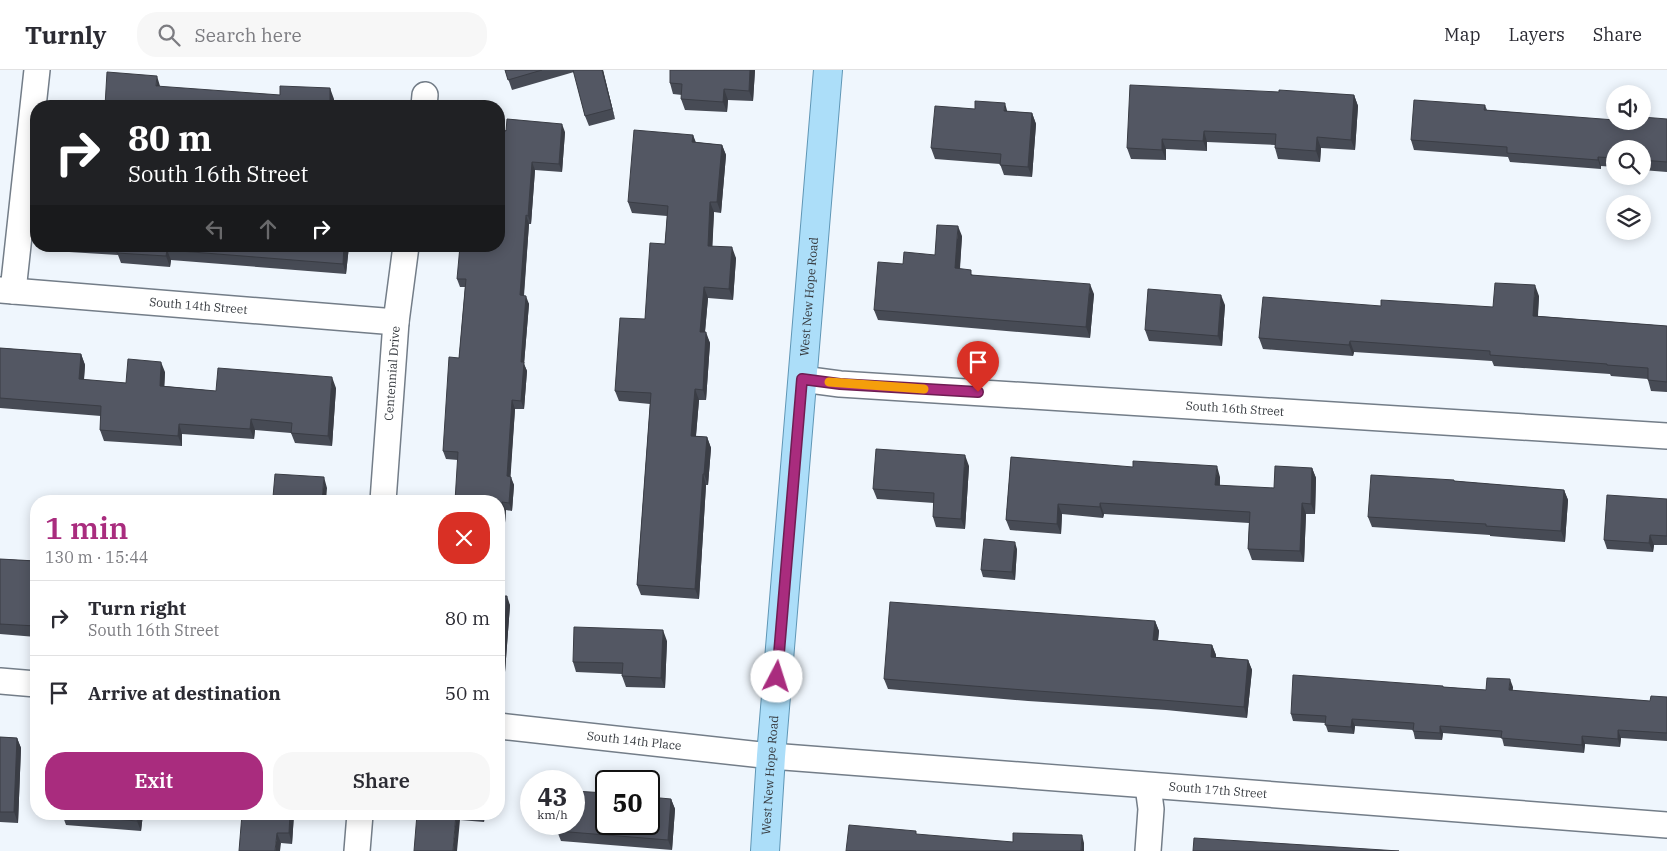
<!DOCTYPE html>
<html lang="en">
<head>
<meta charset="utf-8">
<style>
	body { margin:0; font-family:"IBM Plex Serif",serif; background:#f7f7f7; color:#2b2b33; height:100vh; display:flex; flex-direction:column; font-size:19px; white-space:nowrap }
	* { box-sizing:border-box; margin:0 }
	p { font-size:16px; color:#7c7c81 }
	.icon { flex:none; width:28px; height:28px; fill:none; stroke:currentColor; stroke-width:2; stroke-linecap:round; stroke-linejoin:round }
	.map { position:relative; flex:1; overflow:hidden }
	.side { position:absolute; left:30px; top:425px; width:475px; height:325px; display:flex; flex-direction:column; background:#fff; border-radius:20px; box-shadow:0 2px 12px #0003 }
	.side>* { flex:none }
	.top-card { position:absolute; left:30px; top:30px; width:475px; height:152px; border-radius:20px; box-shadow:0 2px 12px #0003; background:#202124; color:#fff; overflow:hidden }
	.tools { position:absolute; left:1606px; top:15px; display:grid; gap:10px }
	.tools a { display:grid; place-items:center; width:45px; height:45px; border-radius:50%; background:#fff; box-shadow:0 2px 12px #0003; font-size:25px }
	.speed { position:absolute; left:520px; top:700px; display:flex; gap:10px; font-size:25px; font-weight:700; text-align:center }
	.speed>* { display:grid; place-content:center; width:65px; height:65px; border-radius:50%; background:#fff; box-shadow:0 2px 12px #0003; line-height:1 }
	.speed small { font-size:12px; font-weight:400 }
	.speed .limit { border:2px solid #111; border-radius:8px; background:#fff; color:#111 }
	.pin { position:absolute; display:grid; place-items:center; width:42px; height:42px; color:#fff; margin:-51px -21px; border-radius:50% 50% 50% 0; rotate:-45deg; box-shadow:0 0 5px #0007 }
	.pin .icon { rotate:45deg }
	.me { position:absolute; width:55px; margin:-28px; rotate:5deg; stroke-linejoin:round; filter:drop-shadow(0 0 4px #0008) }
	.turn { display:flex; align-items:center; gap:18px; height:105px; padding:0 15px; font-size:22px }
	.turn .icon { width:65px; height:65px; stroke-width:2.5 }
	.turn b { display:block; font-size:35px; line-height:42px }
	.lanes { display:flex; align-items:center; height:48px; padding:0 15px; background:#0003; justify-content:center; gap:25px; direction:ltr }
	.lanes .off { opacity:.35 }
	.round { display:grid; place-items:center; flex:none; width:52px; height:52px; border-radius:20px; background:#f7f7f7 }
	.overview { display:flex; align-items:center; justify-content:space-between; height:85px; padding:0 15px }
	h1 { font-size:30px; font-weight:600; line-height:38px; color:#a92c7e }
	.primary-button { display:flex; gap:10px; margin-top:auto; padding:10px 15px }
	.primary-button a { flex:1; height:58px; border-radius:20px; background:#a92c7e; color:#fff; font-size:20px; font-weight:600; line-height:58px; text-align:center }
	.primary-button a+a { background:#f7f7f7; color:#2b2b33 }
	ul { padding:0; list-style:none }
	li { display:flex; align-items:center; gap:15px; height:75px; padding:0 15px; border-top:1px solid #e1e1e2 }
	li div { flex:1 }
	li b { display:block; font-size:19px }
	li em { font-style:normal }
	header { display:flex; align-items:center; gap:30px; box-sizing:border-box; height:70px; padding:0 25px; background:#fff; border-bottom:1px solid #e1e1e2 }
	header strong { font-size:24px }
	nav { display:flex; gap:28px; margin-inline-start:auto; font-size:18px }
	.search { width:350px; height:45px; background:#f7f7f7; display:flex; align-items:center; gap:12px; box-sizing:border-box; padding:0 18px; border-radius:20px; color:#7c7c81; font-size:19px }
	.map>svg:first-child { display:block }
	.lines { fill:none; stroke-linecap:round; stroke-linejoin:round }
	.minor-casing { stroke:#737d88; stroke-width:28 }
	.major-casing { stroke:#5f96b5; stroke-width:30 }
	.minor { stroke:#fff; stroke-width:25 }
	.major { stroke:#acdef9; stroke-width:28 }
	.wall { fill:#474b55 }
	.shaded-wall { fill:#3a3d45 }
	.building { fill:#535763; stroke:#3a3d45 }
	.route-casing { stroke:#6e1d52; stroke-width:12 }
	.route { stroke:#a92c7e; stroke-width:9 }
	.slow { stroke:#f59e0b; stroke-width:9 }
	.labels { text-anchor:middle; stroke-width:5; stroke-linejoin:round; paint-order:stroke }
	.street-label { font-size:12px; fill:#363a3f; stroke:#eff6fd }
</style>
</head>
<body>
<header>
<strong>Turnly</strong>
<div class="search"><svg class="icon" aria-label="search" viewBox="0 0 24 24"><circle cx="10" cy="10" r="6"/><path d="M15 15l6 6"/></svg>Search here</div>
<nav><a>Map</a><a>Layers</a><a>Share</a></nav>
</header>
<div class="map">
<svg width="1667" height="781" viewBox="0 0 1667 781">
	<rect width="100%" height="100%" fill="#eff6fd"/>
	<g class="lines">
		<defs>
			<g id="minor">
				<path d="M424,36L425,25"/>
				<path id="s1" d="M0,220L396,252"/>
				<path d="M13,221L37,0"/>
				<path id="s2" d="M802,309L840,314L1667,366"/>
				<path id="s3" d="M383,431L396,252L406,176"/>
				<path d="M0,611L36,614"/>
				<path id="s4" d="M499,656L771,686L1667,755"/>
				<path d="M357,781L360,744"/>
				<path d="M1148,781L1151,739L1148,716"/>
			</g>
			<g id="major">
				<path id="s5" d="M765,781L771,686L828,0"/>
			</g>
		</defs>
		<!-- minor casing -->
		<use href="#minor" class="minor-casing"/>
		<!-- major casing -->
		<use href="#major" class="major-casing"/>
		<!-- minor -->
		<use href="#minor" class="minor"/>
		<!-- major -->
		<use href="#major" class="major"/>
	</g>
	<!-- wall -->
	<path class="wall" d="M505,0H603L615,49L589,56L585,46L574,2L512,20Z
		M670,0H755L753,31L728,30L727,42L685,40L681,29L682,25L673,24L670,13Z
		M1279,22L1354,25L1358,36L1355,80L1321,78L1320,92L1278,89L1275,78V75L1207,72V81L1166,79V90L1131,89L1127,78Z
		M1485,35L1487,40L1615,51H1642L1667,49V102L1642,100V79H1615V97L1601,96V99L1510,92L1508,87L1414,80L1411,70Z
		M1007,41L1032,43L1036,54L1032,107L1004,105L1000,94L935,89L931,78Z
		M499,60L565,62L562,102L535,100L531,154H529L524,226L529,234L524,294L527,301L524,339H515L510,407L514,415L512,441L506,440L499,526L510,535L505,602L499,601V431L458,390L446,389L443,381L459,288L465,217H460L457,209Z
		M693,65L695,72L722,75L726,85L721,143L714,142L712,176L736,188L733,230L708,228L705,262L710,273L706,330H699L696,366L707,367L711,378L708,415H706L699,529L641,525L637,515L650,334L619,331L615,321L645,249L665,174L667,146L632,143L628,132Z
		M962,166L960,199L973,205L1094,224L1090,268L878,250L874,240L903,194L935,185Z
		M67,176H349L346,204L171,190L170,197L121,193L118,185L69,182Z
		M1539,226L1538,246L1667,256V322L1651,321L1648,310V309L1611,306L1610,304L1494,296L1492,291L1354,282L1353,286L1263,279L1259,268L1381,236L1493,237Z
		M1225,235L1222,276L1149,271L1145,260Z
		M0,278L81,284L85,295L84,310L126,313L165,302L164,316L216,321L336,318L332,376L295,373L291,363L255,360L254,369L182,364V376L104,371L100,360L101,346L0,338Z
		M1011,387L1220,407V416L1274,418L1312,398L1316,408L1315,444H1306L1304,492L1252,490L1248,479L1249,453L1104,444L1103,448L1062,444L1061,464L1010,460L1006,450Z
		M969,396L965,459L936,457L933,447L934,433L877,429L873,419Z
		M1454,411L1564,420L1568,430L1565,472L1490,466V465L1372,457L1368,447Z
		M1667,429V475H1654L1653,482L1607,479L1604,470Z
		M1017,479L1015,510L983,507L981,500Z
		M0,489L36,491V567L0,564Z
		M1155,551L1159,561L1158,570L1212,575L1216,585V587L1248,590L1252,600L1247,648L1166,640L1028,631L888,619L884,609Z
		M667,571L665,618L626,617L622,606V604L576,602L573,592Z
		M1444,617L1486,620L1513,617L1512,621L1650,631L1667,627V671L1621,668L1620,677L1585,674L1584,683L1504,676L1502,668L1443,663L1442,670L1415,669L1413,660L1355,656L1354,664L1328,662L1325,653L1293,651L1291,644Z
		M0,667L17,668L21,678L18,753L0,752Z
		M671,729L675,739L672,780L561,771L557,761Z
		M62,744H143L141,761L66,755Z
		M235,744H294L292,774L281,773L242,747H237Z
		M417,744H485L484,752L460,750Z"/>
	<!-- shaded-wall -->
	<path class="shaded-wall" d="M602,0H603L615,49L612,39Z
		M750,0H755L753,31L749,21Z
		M157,6L160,16H156Z
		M330,18L334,29V36H330Z
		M724,19L728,30L727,42L723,32Z
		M1354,25L1358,36L1355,80L1351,70Z
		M1005,33L1008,44L1004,41Z
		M1032,43L1036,54L1032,107L1028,97Z
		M562,54L565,62L562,102L559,94Z
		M1204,61L1207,72V81L1203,71Z
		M693,65L697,75L692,72Z
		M1317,67L1321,78L1320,92L1316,81Z
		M1162,69L1166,79V90L1162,80Z
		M722,75L726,85L721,143L717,132Z
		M1598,87L1601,96V99L1598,90Z
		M532,92L535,100L531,154L528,146Z
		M710,132L714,142L712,186L708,176Z
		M526,145L529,154L523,234L520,225Z
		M958,156L962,166L959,208L955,198Z
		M344,176H349L346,204L343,194Z
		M732,177L736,188L733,230L729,219Z
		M167,180L171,190L170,197L166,186Z
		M1090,214L1094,224L1090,268L1086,257Z
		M1535,215L1539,226L1537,256L1533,246Z
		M704,217L708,228L704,272L700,262Z
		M1221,225L1225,235L1222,276L1218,266Z
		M526,226L529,234L524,294L527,301L524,339L521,331V292Z
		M706,262L710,273L706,330L703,320Z
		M1350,271L1354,282L1353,286L1349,275Z
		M81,284L85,295L83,320L79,309Z
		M161,292L165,302L164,326L160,316Z
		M332,307L336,318L332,376L328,366Z
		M695,319L699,330L695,376L691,366Z
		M512,330L515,339L510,415L507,406Z
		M251,349L255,360L254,369L250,359Z
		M179,354L182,364V376L178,366Z
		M707,367L711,378L708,415L704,404Z
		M965,385L969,396L965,459L961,449Z
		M1217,396L1220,407L1219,426L1215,415Z
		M1312,398L1316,408L1315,444L1311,434Z
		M703,404L706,415L699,529L695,519Z
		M324,407L327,418L326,431H322Z
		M511,407L514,415L512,441L509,433Z
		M1564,420L1568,430L1565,472L1561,461Z
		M502,432L506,440L499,531V482Z
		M1100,433L1104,444L1103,448L1100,437Z
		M1302,433L1306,444L1304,492L1300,481Z
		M1058,434L1062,444L1061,464L1057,454Z
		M1650,465L1654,475L1653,482L1649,473Z
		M1015,472L1017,479L1015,510L1012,502Z
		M507,526L510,535L505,602L502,593Z
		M1155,551L1159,561L1157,580L1153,570Z
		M663,560L667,571L665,618L661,608Z
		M1212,575L1216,585L1215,597L1211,587Z
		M1248,590L1252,600L1247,648L1244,637Z
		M1510,609L1513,617L1512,628L1509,620Z
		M1352,649L1355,656L1354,664L1351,657Z
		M1440,656L1443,663L1442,670L1440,663Z
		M1618,660L1621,668L1620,677L1618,669Z
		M1582,666L1585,674L1584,683L1582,675Z
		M17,668L21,678L18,753L14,742Z
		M671,729L675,739L672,780L668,770Z
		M138,744H143L141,761L137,751Z
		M290,744H294L292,774L289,763Z
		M456,744H458L460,750L457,781H453Z
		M481,744H485L484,752Z
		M277,763L281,773L280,781H275Z
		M1082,765L1084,773V781H1081Z"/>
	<!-- building -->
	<path class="building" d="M505,0H542L508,10Z
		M573,0H602L612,39L585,46Z
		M670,0H750L749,21L724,19L723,32L681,29L682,14L670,13Z
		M107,2L157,6L156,16L280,25V16L330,18V36H105Z
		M1130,15L1279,22V20L1354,25L1351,70L1317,67L1316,81L1275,78L1276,64L1204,61L1203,71L1162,69V80L1127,78Z
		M1414,30L1485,35L1484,40L1615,50V51H1642V47L1667,49V92L1642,90V79H1615V88L1598,87V90L1507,83V77L1411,70Z
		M975,31L1005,33L1004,41L1032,43L1028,97L1000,95L1001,84L931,78L935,36L975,39Z
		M507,49L562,54L559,94L532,92L528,146L526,145L520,225L526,226L521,292H524L521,331L512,330L507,406L511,407L509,433L502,432L499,482V431H455L458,382L443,381L449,287L459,288L466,209H457L460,176H499V60L506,61Z
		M634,60L693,65L692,72L722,75L717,132H710L708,176L732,177L729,219L704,217L700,262H706L703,320L695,319L691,366L707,367L704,404H703L695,519L637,515L651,323L615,321L620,248L645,249L650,173L665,174L668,136L628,132Z
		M937,155L958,156L955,198L971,200V205L1090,214L1086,257L874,240L878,192L903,194L904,182L935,185Z
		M117,176H344L343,194L167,180L166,186L117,183Z
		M1495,213L1535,215L1533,246L1667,256V312L1648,310V298L1607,295V294L1490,285V281L1350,271L1349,275L1259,268L1263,227L1381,236V230L1493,237Z
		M1148,219L1221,225L1218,266L1145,260Z
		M0,278L81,284L79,309L126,313L128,289L161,292L160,316L216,321L218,298L332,307L328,366L291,363L292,353L251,349L250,359L179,354L178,366L100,360L101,336L0,328Z
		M876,379L965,385L961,449L933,447L934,423L873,419Z
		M1011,387L1133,397V391L1217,396L1215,415L1274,418L1275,396L1312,398L1311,434L1302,433L1300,481L1248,479L1250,442L1100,433V437L1058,434L1057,454L1006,450Z
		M275,404L324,407L322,431H262V426L273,427Z
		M1371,405L1454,410V411L1564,420L1561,461L1486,456V454L1368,447Z
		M1607,425L1667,429V466L1650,465L1649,473L1604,470Z
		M984,469L1015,472L1012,502L981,500Z
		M0,489L36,491V556L0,554Z
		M499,526H507L502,593H499Z
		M890,532L1155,551L1153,570L1212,575L1211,587L1248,590L1244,637L1162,630L1024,620L884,609Z
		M574,557L663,560L661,608L622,606L623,593L573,592Z
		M1293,605L1443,616V617L1486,620L1487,608L1510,609L1509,620L1650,631L1651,626L1667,627V663L1618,660V669L1582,666V675L1501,668L1502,661L1440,656V663L1413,661L1414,653L1352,649L1351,657L1325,655L1326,646L1291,644Z
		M0,667L17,668L14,742H0Z
		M574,721L606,723V754H649V727L671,729L668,770L557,761L558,754H574Z
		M62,744H138L137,751Z
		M242,744H290L289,763H277L275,781H239Z
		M417,744H456L453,781H414Z
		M849,755L916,761V764L1013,772V763L1082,765L1081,781H846Z
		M1194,768L1399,781H1193Z"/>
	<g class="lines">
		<defs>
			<path id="route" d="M777,607L802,309L840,314L978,322"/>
		</defs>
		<!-- route casing -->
		<use href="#route" class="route-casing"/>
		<!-- route -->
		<use href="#route" class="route"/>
		<!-- slow -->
		<path class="slow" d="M829,312L924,319"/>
	</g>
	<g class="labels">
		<!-- street labels -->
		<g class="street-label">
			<text dy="4" stroke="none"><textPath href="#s5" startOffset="556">West New Hope Road</textPath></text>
			<text dy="4" stroke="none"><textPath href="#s1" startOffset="199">South 14th Street</textPath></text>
			<text dy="4" stroke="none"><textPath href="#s3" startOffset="128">Centennial Drive</textPath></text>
			<text dy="4" stroke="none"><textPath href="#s2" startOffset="434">South 16th Street</textPath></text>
			<text dy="4" stroke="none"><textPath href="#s4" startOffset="136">South 14th Place</textPath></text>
			<text dy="4" stroke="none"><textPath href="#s5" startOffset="76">West New Hope Road</textPath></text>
			<text dy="4" stroke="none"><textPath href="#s4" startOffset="722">South 17th Street</textPath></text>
		</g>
	</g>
</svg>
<div class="tools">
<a><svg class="icon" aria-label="sound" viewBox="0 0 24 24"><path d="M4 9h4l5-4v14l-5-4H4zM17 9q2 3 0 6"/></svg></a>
<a><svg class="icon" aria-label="search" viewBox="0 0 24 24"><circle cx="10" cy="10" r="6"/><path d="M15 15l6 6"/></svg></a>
<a><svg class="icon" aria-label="layers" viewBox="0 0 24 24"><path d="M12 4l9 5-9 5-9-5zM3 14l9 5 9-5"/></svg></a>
</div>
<div class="speed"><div>43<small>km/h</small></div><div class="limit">50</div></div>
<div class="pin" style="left:978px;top:322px;background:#d93025"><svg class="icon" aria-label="arrive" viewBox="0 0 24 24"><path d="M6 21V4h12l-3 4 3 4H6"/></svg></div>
<svg class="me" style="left:777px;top:607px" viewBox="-20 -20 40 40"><circle r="19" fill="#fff"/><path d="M0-13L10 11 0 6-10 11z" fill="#a92c7e"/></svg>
<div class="top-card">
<div class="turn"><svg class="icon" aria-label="right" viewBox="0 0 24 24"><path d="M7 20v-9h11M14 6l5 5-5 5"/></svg><div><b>80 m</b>South 16th Street</div></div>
<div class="lanes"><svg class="icon off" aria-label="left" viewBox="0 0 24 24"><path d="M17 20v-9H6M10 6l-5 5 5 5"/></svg><svg class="icon off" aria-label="ahead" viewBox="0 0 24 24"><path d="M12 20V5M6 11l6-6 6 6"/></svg><svg class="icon" aria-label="right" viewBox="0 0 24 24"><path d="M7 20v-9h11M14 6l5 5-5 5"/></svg></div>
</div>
<section class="side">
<div class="overview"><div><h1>1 min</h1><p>130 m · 15:44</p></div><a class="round" style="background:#d93025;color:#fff"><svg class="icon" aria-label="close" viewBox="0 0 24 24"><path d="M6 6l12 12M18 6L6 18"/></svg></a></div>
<ul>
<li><svg class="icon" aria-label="right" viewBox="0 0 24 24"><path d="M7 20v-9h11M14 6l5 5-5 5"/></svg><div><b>Turn right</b><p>South 16th Street</p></div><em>80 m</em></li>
<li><svg class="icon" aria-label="arrive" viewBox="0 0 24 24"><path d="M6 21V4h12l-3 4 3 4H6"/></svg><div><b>Arrive at destination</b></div><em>50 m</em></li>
</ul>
<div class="primary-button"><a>Exit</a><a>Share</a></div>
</section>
</div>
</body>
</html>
